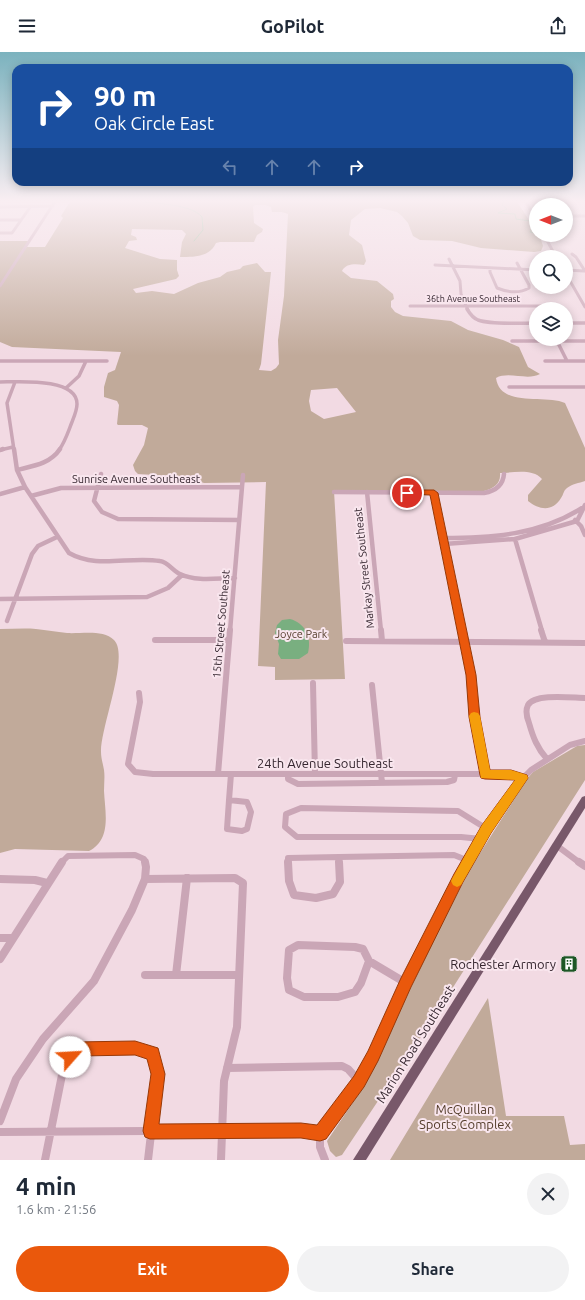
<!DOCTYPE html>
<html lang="en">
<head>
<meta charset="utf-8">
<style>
	body { margin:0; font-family:Ubuntu,sans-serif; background:#f2f2f3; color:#1f2937; height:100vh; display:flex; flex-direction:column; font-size:15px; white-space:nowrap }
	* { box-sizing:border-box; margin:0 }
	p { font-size:13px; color:#747a83 }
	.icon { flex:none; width:22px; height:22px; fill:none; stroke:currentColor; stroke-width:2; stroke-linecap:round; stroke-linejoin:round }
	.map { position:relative; height:1108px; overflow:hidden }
	.side { display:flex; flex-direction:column; background:#fff; flex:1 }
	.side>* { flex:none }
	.hud { position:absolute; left:12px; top:12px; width:561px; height:122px; border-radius:12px; box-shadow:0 2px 10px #0003; background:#1a4fa0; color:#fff; overflow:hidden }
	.needle { width:26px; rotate:270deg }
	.tools { position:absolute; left:529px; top:146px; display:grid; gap:8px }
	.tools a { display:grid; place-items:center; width:44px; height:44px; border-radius:50%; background:#fff; box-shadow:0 2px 10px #0003; font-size:20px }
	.pin { position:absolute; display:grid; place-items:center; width:34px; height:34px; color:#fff; margin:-17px; border:2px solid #fff; border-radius:50%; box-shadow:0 1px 4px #0007 }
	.me { position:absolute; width:44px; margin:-22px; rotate:64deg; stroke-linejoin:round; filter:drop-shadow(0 0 3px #0008) }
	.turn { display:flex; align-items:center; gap:14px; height:84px; padding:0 16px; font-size:18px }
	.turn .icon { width:52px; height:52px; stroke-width:2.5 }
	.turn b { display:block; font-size:28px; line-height:34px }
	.lanes { display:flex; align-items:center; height:38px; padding:0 16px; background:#0003; justify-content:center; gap:20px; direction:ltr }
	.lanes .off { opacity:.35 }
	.round { display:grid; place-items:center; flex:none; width:42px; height:42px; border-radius:21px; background:#f2f2f3 }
	.summary { display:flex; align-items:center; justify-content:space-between; height:68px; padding:0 16px }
	h1 { font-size:24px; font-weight:700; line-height:30px }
	.button { display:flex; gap:8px; margin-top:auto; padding:8px 16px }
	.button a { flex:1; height:46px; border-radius:24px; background:#ea580c; color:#fff; font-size:16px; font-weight:700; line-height:46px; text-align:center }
	.button a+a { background:#f2f2f3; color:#1f2937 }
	header { display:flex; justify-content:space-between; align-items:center; height:52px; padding:0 16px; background:#fff; font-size:18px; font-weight:700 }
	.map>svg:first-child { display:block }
	.green { fill:#c1aa9a; fill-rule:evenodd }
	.water { fill:#79af80 }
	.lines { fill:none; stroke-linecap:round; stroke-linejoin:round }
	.stream { stroke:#79af80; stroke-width:1 }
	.minor-far4 { stroke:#caa6b6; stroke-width:3 }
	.minor-far3 { stroke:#caa6b6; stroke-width:3.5 }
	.minor-far2 { stroke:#caa6b6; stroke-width:4.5 }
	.minor-far1 { stroke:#caa6b6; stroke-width:6 }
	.minor { stroke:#caa6b6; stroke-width:8 }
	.major { fill:#78586a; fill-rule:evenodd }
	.route { fill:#ea580c; stroke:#983908 }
	.slow { fill:#f59e0b }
	.labels { text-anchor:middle; stroke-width:4; stroke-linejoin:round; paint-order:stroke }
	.far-street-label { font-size:9px; fill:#362730; stroke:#f9e6ee }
	.street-label { font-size:11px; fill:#362730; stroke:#f9e6ee }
	.park-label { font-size:11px; fill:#543d2b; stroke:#f9e6ee }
	.near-street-label { font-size:13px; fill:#362730; stroke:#f9e6ee }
	.near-poi-label { font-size:13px; fill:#362730; stroke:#f9e6ee; text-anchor:end }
	.near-park-label { font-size:13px; fill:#543d2b; stroke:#f9e6ee }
</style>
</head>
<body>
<header><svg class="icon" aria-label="menu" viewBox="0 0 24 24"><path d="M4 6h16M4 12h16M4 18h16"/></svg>GoPilot<svg class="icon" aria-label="share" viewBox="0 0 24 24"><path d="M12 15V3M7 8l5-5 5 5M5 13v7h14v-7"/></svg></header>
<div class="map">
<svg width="585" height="1108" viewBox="0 0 585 1108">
	<rect width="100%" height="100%" fill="#f2dae3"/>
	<!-- green -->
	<path class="green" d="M71,148H516L536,179V183L540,185L543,194L541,199L534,200L481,196L452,189L420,188L413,184L408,171L402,164L397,160L380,156L365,157L351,168L349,183L362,193L366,209L364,213C356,212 346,211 342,219L351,226L377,229L393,242L394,247L391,249V255L395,260L403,264L451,269L468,278L503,288L519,295L528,315L540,322C527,329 509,319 496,326C500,356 545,342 565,351L585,396V429C579,431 572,432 567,436C563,439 564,442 561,446C553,460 539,458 528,449V443L542,427C532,416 513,421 500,421C501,432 494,436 484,439H334L345,627L275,628V615L258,614L266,430L204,431L187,425L138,422L135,419L133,413L144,393L148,376L142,373H118L117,372L119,353L117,349L104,345V335L108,321L115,318L121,300L12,295L0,290V189H30L26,195H45L63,166L61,164ZM255,153H265L271,155L272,160H282L288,162L284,244L278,288L279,312L276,316L271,319L259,318L261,312L271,220H265L257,211L243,214L240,217L227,220L220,225L198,231L174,242L152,239L136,241L133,237L176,227L179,224L177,218V208L160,207L125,196L129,189L137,188L136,185L131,183L132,177L182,178L186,182L182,190L180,205C194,205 210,205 216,191L220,190H254L257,183L262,180L263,177L254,171L253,155ZM337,336L356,360L324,367L311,359L309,349L311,338Z
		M0,577C12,577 25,576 36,577C47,578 56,580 67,581C81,582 103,577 114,588C130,604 100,676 101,700C101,706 103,712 104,718C105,725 104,732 104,739C105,760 112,787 89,799L15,797L0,801Z
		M585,693V728L438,959L342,1103L336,1105L330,1099L327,1089L364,1034L431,893L470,817L527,727L533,720L577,694Z
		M488,946L506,1064H564L570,1093L585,1092V1108H390Z"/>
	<!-- water -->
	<path class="water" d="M290,567C305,571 312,585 308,601L299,607H281L278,602L279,592L275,581L277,573L282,568Z"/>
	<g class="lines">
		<!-- stream -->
		<path class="stream" d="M504,148L502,153L507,157L498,161L515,162L516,167L530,169L533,175L530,180L536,181
			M131,149C148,151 191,151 202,165L203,178L194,189"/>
		<!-- minor-far4 -->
		<path class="minor-far4" d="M525,148L536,169
			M0,155L53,154
			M566,164H585
			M0,168H21
			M0,181H12L31,154
			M544,183L556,205
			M572,202L576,205L585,219
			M449,207L460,229L461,242L468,258
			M435,213L536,218
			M490,216V220L497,236C507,240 519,242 529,236V233L517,211
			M566,218L584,219
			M566,222L585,255
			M0,234L56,148
			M410,254H559"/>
		<!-- minor-far3 -->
		<path class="minor-far3" d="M467,257C470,262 473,266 478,268C492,273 521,271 536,271
			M566,271H585
			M556,287L567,309
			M512,289H585
			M0,309H107
			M545,309H585
			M0,330C17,330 77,325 77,352C77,358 74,365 72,370C68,380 65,390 59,398
			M509,335H585
			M66,336L79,324L86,309
			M0,398L13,395
			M14,398L7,351L15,330"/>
		<!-- minor-far2 -->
		<path class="minor-far2" d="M14,397L17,418L25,435L69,501C97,517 129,504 160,509C168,510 173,519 180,522C197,530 217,526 235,526
			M0,398L3,397
			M17,418C33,414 50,412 60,397
			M101,422L94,449L102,460L118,467L239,468
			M334,440L484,441C495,439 503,434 504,422
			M367,440L381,579
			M434,441L462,579
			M0,442L25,435
			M31,444L61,436L242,435
			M575,468L581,474L585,483
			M443,486C492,486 539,483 582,456
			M515,487L542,579
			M444,492L515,487L577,469L585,453
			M0,547L147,545L168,536L182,523
			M7,569L32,502L38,494L57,485
			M230,579L243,423"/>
		<!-- minor-far1 -->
		<path class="minor-far1" d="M381,578L382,589
			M462,578L471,623L474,665L485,723
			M541,578L545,590
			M155,588H229
			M346,589L585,591
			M313,631L315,722
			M372,633L382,731
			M139,641L140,650L128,712L135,720L153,722H507L523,726
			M547,707C537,696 533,685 529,671C527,666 525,659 528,653C535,641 573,646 585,646
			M218,722L230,578
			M288,722V727L298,732L447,730L454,728L455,723
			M229,748L247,750L251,760L247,777L242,779L227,777Z
			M229,748L231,722
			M481,787L461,785H297L285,775L286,762L301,756L458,759L487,777
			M556,793L580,811
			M339,805V811
			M339,805L454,803L469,809
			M61,811L68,804L135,803L144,807L145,811
			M288,811V806L339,805
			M467,811L487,777L523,726L531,718L570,693L585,689"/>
		<!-- minor -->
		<path class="minor" d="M288,810L289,829L294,843L316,846L333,842L340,830L339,810
			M579,810L585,814
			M0,827L35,828L47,831
			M145,827L235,826L243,831L237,975L224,1029L221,1108
			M0,886H13
			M298,893L355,895L363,897L369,909L361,931L355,940L338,945H304L289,938L287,926L289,898Z
			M0,907L62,810
			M369,909L406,931
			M145,923H239
			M176,923L187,826
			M227,1016L342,1014L348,1017L359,1029
			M0,1069L16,1027L43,987L94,929L132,858L145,827L146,815L145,810
			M0,1080L301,1078L320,1081
			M45,1108L64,1013L76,997L135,996L153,1001L158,1022L148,1108
			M325,1108L320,1095V1081L359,1029L373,1004L406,931L458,826L468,810"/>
		<!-- major -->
		<path class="major" d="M585,744V756L366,1108H353L582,745Z"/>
	</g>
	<!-- sky -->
	<linearGradient id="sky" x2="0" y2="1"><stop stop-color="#7bb2be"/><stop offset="0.49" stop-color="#f9eef2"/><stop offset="1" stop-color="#f9eef2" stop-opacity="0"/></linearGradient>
	<rect width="585" height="304" fill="url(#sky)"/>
	<!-- route -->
	<path class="route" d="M407,438H434L438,441L476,623L480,665L490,718H511L527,723L528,726L491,781L463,830L411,935L378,1009L364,1035L326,1087L320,1089L301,1086L150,1087L145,1085L143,1079L151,1022L147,1007L135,1003L80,1004L75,1010L70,1012L65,1010L63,1005L71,992L76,990L135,989L158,996L165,1022L159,1072L301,1071L317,1073L354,1024L368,999L401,926L454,822L482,773L515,728L485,727L481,726L480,723L469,665L466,623L430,443L404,442V439Z"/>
	<!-- slow -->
	<path class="slow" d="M474,660L478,661L480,664L490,718H511L527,723L528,726L491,781L461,833L457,835L453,833L451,829L453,825L482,773L515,728L481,726L469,664L471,661Z"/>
	<!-- icons -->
	<defs>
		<symbol id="building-square" viewBox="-11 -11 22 22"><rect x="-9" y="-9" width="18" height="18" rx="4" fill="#1c5725" stroke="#f9e6ee"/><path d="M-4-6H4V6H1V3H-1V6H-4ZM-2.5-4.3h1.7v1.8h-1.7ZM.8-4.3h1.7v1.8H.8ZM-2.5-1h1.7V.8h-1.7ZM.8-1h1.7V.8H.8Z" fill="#fff"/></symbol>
	</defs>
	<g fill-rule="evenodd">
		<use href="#building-square" x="559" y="902" width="20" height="20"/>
	</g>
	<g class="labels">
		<!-- far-street labels -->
		<g class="far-street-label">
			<text x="473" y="250">36th Avenue Southeast</text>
		</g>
		<!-- street labels -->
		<g class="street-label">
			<text x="136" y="431">Sunrise Avenue Southeast</text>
			<text transform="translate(364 516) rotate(-96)" y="4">Markay Street Southeast</text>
			<text transform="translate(221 572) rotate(-85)" y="4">15th Street Southeast</text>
		</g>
		<!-- park labels -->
		<g class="park-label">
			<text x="301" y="586">Joyce Park</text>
		</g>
		<!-- near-street labels -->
		<g class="near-street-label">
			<text x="325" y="716">24th Avenue Southeast</text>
			<text transform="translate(415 992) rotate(-58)" y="5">Marion Road Southeast</text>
		</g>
		<!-- near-poi labels -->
		<g class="near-poi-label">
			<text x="556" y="917">Rochester Armory</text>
		</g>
		<!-- near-park labels -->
		<g class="near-park-label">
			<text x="465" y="1062">McQuillan<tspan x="465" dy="15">Sports Complex</tspan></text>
		</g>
	</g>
</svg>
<div class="tools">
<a><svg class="needle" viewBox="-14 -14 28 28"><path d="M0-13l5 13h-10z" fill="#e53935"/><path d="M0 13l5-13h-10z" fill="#747a83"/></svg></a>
<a><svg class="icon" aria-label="search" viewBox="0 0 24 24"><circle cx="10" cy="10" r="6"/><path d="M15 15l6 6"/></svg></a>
<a><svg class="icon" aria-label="layers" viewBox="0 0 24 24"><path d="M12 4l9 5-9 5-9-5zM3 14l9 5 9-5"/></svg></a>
</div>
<div class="pin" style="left:407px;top:441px;background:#d93025"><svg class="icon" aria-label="arrive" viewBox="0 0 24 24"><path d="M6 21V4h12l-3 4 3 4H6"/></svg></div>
<svg class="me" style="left:70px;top:1005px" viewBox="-20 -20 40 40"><circle r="19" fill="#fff"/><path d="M0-13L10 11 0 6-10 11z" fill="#ea580c"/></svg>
<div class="hud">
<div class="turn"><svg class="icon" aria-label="right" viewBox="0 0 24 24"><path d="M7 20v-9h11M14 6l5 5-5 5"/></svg><div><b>90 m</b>Oak Circle East</div></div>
<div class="lanes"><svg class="icon off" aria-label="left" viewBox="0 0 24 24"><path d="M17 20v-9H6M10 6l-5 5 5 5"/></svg><svg class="icon off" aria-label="ahead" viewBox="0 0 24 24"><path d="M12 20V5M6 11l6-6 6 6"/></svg><svg class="icon off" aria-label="ahead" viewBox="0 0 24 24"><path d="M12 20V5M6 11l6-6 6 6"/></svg><svg class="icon" aria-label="right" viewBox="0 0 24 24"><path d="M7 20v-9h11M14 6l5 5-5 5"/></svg></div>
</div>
</div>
<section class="side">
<div class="summary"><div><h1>4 min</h1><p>1.6 km · 21:56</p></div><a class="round"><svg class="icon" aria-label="close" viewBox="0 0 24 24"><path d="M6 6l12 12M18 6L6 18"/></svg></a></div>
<div class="button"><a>Exit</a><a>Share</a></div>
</section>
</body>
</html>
